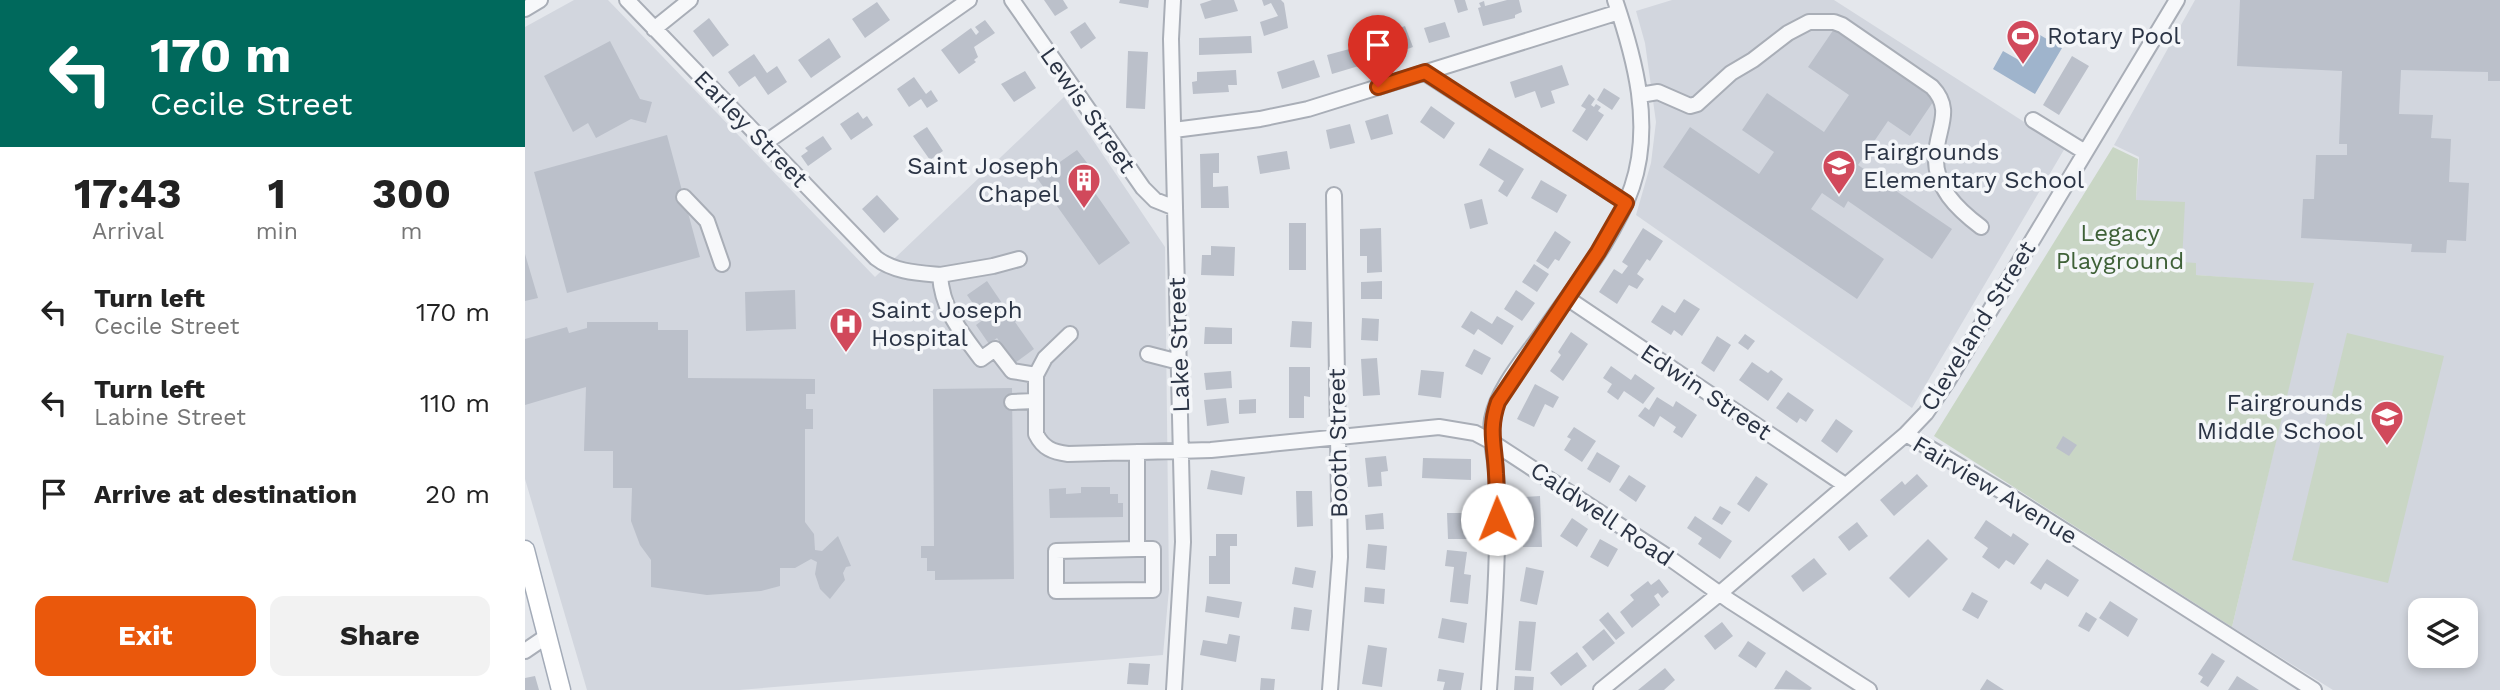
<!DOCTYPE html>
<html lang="en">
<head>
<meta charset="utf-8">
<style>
	body { margin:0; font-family:"Work Sans",sans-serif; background:#f2f2f2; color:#222; height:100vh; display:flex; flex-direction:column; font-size:26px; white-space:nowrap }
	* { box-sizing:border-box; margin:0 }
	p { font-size:23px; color:#767676 }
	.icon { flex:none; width:38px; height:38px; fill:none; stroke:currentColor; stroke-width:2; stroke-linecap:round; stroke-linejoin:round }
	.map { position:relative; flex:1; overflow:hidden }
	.drawer { display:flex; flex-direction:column; background:#fff; width:525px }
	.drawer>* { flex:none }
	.guide { background:#00695c; color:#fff; overflow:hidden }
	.buttons { position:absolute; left:1883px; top:598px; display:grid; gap:14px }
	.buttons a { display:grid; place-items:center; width:70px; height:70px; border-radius:14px; background:#fff; box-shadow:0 4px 10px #0003; font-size:35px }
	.pin { position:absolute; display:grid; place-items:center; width:60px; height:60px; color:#fff; margin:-72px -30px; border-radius:50% 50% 50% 0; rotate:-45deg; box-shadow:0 0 7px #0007 }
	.pin .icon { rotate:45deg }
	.me { position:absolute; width:77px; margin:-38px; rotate:359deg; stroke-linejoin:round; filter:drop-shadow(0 0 5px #0008) }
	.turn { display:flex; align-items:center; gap:24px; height:147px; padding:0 35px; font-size:32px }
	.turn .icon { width:91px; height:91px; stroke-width:2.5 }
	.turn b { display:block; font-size:49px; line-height:60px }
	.eta { display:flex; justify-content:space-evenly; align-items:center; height:119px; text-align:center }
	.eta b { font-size:42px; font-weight:700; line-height:49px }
	.button { display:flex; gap:14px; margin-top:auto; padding:14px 35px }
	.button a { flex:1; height:80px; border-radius:14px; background:#ea580c; color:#fff; font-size:28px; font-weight:700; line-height:80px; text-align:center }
	.button a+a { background:#f2f2f2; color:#222 }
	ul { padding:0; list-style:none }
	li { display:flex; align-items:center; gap:21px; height:91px; padding:0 35px }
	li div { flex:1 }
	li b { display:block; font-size:26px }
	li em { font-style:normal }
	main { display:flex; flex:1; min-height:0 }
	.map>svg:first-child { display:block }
	.built { fill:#d2d6de; fill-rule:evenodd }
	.green { fill:#c9d6c5 }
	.water { fill:#9fb4cc }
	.building { fill:#bbc0ca }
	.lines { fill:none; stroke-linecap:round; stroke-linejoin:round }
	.minor-casing { stroke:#a9aeb7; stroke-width:18 }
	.major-casing { stroke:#a3abb8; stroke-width:21 }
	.minor { stroke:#f7f8fa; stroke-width:14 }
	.major { stroke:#fff; stroke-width:18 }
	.route-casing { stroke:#983908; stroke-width:18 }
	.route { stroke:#ea580c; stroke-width:12 }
	.labels { text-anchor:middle; stroke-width:7; stroke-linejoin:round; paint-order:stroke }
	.poi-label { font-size:24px; fill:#2b3445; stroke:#f4f6f9; text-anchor:start }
	.street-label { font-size:24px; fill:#2b3445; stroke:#f4f6f9 }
	.park-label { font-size:24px; fill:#3f6138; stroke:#f4f6f9 }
</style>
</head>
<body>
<main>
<section class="drawer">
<div class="guide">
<div class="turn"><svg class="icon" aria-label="left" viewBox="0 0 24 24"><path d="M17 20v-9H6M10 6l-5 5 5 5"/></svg><div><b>170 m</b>Cecile Street</div></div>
</div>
<div class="eta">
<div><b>17:43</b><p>Arrival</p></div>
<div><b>1</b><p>min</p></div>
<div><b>300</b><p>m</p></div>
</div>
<ul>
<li><svg class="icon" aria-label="left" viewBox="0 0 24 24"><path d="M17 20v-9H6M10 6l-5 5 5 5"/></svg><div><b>Turn left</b><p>Cecile Street</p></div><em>170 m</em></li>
<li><svg class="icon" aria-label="left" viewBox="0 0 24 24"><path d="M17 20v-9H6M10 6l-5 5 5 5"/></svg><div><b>Turn left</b><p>Labine Street</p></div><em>110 m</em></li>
<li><svg class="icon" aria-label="arrive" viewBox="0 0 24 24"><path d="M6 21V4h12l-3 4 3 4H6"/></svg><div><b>Arrive at destination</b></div><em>20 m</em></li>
</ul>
<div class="button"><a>Exit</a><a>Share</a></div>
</section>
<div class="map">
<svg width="1975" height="690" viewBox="0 0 1975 690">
	<rect width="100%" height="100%" fill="#e4e7ec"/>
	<!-- built -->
	<path class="built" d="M49,0H83L350,277L539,97L640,247L644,589L638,655L214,690H62L0,479V27Z
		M1147,0H1309L1540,148L1387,408L1111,215L1126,163L1131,122L1120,43L1111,11Z
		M1670,0H1975V690H1808L1707,627L1788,284L1671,275L1657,262L1611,200L1614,157L1589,145ZM1895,611H1941V656H1895Z"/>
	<!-- green -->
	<path class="green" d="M1588,147L1613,159L1611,200L1660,202L1657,262L1671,263V275L1789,283L1707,627L1409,436Z
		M1822,333L1919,356L1863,583L1767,560Z"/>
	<!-- water -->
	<path class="water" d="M1515,35L1537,48L1510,94L1468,69L1478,51L1499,63Z"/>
	<!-- building -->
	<path class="building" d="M519,0H538L543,8L530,16Z
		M595,0H624L623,8L594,3Z
		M687,0H709L713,11L680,19L675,4Z
		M737,0H756L759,3L763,28L739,36L735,22L753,16L746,3L739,6Z
		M929,0H940L943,10L933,13Z
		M982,0H994L997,12L990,15V18L958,26L953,8L956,7L954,3L959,1L960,6Z
		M1715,0H1975V81H1963V72L1876,70L1874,114L1908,115L1906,138L1926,139L1924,182L1944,183L1941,241L1922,240L1921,253L1886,252L1887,244L1776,238L1778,199H1789L1791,155H1822V144H1814L1817,71L1712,66Z
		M352,2L365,20L340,38L327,19Z
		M184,18L204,45L188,57L168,31Z
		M460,20L470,33L449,47L453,57L449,60L451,62L434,74L416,50L446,28L451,35L454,32L450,27Z
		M560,22L571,38L556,49L545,32Z
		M920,22L925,37L904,43L899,28Z
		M880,26L888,47L852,60L844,39Z
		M1309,29L1410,99L1385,136L1363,121L1333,165L1427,229L1407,259L1323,201L1319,208L1297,193L1286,209L1359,259L1332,299L1138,167L1165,127L1234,174L1249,152L1217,130L1242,93L1299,132L1324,95L1283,67Z
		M726,36L727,53L674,55V38Z
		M304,38L316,57L286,78L273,60Z
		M85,41L115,99L127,102L121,123L106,119L71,138L63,123L48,132L19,76Z
		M832,47L837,65L807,74L802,55Z
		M603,51L623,52L620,109L601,108Z
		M229,54L242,73L252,66L262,82L243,95L230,76L214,87L203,72Z
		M1547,56L1564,66L1534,115L1518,105Z
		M789,60L795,77L757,89L752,72Z
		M1037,65L1044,85L1026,91L1030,103L1016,108L1010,91L990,98L985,82Z
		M711,70L712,85H703L704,92L668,94L667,82L672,81V72Z
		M500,71L511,88L489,102L476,84Z
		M389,77L401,94L406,90L413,101L402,108L396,99L384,107L372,89Z
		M1079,88L1095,98L1087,110L1072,100Z
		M1064,94L1070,99L1066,105L1069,107L1071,104L1076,107L1073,111L1079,115L1062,141L1047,131L1061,109L1056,106Z
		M906,106L930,123L919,139L895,122Z
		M333,112L338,119L342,116L348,125L326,140L315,124Z
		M863,114L868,134L846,140L840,121Z
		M825,124L830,143L805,149L801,130Z
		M402,127L418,151L405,160L388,136Z
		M142,135L175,257L42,293L9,172Z
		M298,136L307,149L283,166L276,156L283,151L280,148Z
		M964,148L999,169L982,197L973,191L979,181L954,165Z
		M552,150L563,164L554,170L605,243L574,265L512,178Z
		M762,151L765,169L735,174L732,156Z
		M694,153V173H688V187L703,186L704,208H676L675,154Z
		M1016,180L1042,195L1032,213L1006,198Z
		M352,195L374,219L359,233L337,209Z
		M957,199L963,224L945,229L939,204Z
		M764,223H781V270H764Z
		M856,228L857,272L842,273V256H835V229Z
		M1118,228L1138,241L1125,261L1122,259L1112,274L1119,279L1112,289L1104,285L1092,304L1074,292L1089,269L1097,274L1103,266L1097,262Z
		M1030,231L1046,242L1034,261L1030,259L1023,269L1011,261Z
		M686,246L710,247L709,276L676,275L677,255H686Z
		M0,254L13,298L0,301Z
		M1009,264L1024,274L1012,292L997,282Z
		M462,281L481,309L488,304L497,317L490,322L509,349L490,363L472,338L464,344L451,325L459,319L442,295Z
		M857,281V299H836V282Z
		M270,290L271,329L221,331L220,292Z
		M991,290L1010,303L997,321L979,309Z
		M1159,299L1175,309L1157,336L1149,330L1146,335L1126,322L1137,305L1150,313Z
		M946,311L967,324L972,316L989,326L977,345L953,329L949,335L936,327Z
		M837,318L854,319L853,341L836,340Z
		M767,321L787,322L786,348L765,347Z
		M62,322H133V330H163V378L290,379V394H281V409H288V429H280V522L289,534L290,550L297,551L313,536L326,566L321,567L318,573L320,580L305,599L295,589L290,574L292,562L286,559L270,568H255V586L236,591L182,595L126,587V560L115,545L106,521L107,488H88V451H59L61,387L0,405V339L42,327L44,333L62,328Z
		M680,327L707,328V344H679Z
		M1046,332L1063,344L1038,381L1025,371L1036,355L1033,352Z
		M1220,334L1230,341L1223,350L1213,343Z
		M1192,336L1206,345L1189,372L1176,363Z
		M949,349L966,358L957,375L940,366Z
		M852,358L855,395L838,396L836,359Z
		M1227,362L1243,373L1246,370L1258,379L1243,401L1214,380Z
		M1086,366L1106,380L1110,374L1130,388L1118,404L1099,391L1093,400L1082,392L1087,384L1078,378Z
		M764,367H785V397L779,396V418H764Z
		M896,370L919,372L916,398L893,395Z
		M706,371L707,388L681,390L679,373Z
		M1010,384L1034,397L1028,408L1020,404L1009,427L992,419Z
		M487,388L489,579L410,580V571H402V558H396V546H409L408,389Z
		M1263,392L1289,410L1281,422L1275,418L1272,423L1251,408Z
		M1132,397L1148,407L1151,401L1172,415L1157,438L1148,432L1151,427L1135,416L1129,427L1113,416L1120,407L1124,410Z
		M701,398L704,423L682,426L679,400Z
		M731,399V413L714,414V400Z
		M1311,419L1328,431L1312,453L1296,441Z
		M1049,427L1071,441L1057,462L1039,450L1046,439L1042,437Z
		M1538,436L1552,445L1544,456L1531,448Z
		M1072,452L1095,466L1085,483L1062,469Z
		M861,456L863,471L856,472L857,486L843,487L840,458Z
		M898,458L946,459V480L897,478Z
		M686,470L720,477L717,495L682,489Z
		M1392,474L1403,486L1369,516L1355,500L1377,481L1380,485Z
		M1104,475L1121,486L1111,502L1094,490Z
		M1231,476L1243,484L1224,512L1212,504Z
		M556,487H585V494H593V503H598V517L525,518L524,489L541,488V494L556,493Z
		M771,491H787L788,526L772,527Z
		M1015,496L1017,547H998L997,497Z
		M1195,506L1206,512L1197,525L1187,519Z
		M858,513L859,529L841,530L840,515Z
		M922,513H937V521H945V539H923Z
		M1170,516L1207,541L1195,559L1173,544L1177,538L1162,528Z
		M1047,518L1063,529L1052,547L1035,536Z
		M1461,520L1486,537L1488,533L1504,544L1489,565L1481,560L1474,569L1457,557L1463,548L1449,538Z
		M1332,522L1343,536L1324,551L1313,537Z
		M691,534H712V546H705V584H684V556H691Z
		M1075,539L1093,549L1083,567L1065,557Z
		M1403,539L1423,559L1384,598L1364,578Z
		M843,544L862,546L860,570L841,568Z
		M922,550L942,552L939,574L946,575L943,604L925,602L929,567L920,566Z
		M1289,558L1302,574L1278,592L1266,576Z
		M1522,559L1554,580L1543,597L1520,583L1516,590L1505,583Z
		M770,567L791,571L788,588L767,584Z
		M1001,567L1019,571L1012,605L995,601Z
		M1134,579L1144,592L1137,598L1133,593L1129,596L1135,605L1107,628L1095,612L1109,600L1105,595L1123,581L1126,585Z
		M840,587L860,589L859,604L839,602Z
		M1447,592L1463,601L1453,619L1437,610Z
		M682,596L717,602L714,618L680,612Z
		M1585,601L1613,619L1603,637L1574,618Z
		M769,607L787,610L784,631L766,629Z
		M1083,612L1100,633L1091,640L1074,620Z
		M1561,612L1572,619L1564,632L1553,626Z
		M917,618L942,623L939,643L913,638Z
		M994,621L1011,622L1006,671L990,670Z
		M1197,622L1208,636L1190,650L1179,636Z
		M1079,629L1090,643L1068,661L1057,647Z
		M704,634L715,636L711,662L675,655L678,640L702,644Z
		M1223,641L1241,653L1231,668L1213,656Z
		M843,645L862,648L857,687L837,684Z
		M1052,652L1062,666L1036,686L1025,673Z
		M1687,653L1700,661L1683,687L1675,682L1678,677L1673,674Z
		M604,663L625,664L623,685L602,684Z
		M1140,668L1150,680L1139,690H1113Z
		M914,669L939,673L936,690H918L920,682L912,681Z
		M1261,670L1287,688L1285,690L1249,689Z
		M10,676L14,690H0V678Z
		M990,676L1009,677L1008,690H989Z
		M1712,676L1734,690H1703Z
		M736,678L750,679L749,690H735Z
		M1462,679L1479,690H1455Z"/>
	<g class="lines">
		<defs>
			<path id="minor" d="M102,0L351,258C369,272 393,273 415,275C417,310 436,332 456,359L470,349L487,371L511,375V434C518,448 527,452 543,454L686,450L914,427L950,433L967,442L1143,557L1205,601L1344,690
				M487,0L618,188L630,200L650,208
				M648,0L646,39L658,542L649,690
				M0,9L15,0
				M129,29L165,0
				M900,73L1101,203
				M1115,95L1133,92L1165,106L1172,104L1206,73L1228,60L1263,33L1284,22H1309L1317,25L1407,87C1429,110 1412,128 1411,155C1409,187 1432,209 1456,227
				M1508,120L1560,152
				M649,130L735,119L783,109L1094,12
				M240,143L444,0
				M159,197L182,221L197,264
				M415,275L468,266L494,259
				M1042,298L1320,485
				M623,354L654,362
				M511,375L520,358L545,334
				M487,402L510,401
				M1381,434L1488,498L1789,690
				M612,549H628V590L531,591V551L612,549V452
				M0,651L22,636
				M805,690L815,557L809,195
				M964,690C968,630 973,570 972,509C972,497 972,484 971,472C970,454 964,437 967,419C973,388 1000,358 1018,332C1048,288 1090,238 1107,187C1128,125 1110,59 1090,0
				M1076,690L1194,594L1381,434L1401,413L1422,382L1652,0"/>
			<path id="major" d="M0,550L36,690"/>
		</defs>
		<!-- minor casing -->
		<use href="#minor" class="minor-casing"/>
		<!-- major casing -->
		<use href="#major" class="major-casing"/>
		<!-- minor -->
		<use href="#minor" class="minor"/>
		<!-- major -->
		<use href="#major" class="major"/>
	</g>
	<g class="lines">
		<defs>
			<path id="route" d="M853,87L900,72L1101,203L1073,252L973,402C963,430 970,446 971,474C972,489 972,504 972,519"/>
		</defs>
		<!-- route casing -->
		<use href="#route" class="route-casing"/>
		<!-- route -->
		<use href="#route" class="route"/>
	</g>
	<!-- icons -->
	<defs>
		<symbol id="stadium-pin" viewBox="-11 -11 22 30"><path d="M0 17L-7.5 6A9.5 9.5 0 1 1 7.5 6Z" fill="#d1495b" stroke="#f4f6f9"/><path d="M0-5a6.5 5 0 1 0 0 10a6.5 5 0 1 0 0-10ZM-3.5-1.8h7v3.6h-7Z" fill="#fff"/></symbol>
		<symbol id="school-pin" viewBox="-11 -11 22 30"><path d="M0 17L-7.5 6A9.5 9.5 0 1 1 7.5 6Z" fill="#d1495b" stroke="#f4f6f9"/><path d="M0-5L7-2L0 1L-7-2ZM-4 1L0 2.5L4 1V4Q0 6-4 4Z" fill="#fff"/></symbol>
		<symbol id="building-pin" viewBox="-11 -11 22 30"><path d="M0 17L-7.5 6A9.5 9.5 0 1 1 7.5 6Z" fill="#d1495b" stroke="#f4f6f9"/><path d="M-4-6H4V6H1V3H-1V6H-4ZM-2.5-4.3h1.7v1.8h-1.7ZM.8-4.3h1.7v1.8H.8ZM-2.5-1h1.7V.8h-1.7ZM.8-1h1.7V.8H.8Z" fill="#fff"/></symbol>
		<symbol id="hospital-pin" viewBox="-11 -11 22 30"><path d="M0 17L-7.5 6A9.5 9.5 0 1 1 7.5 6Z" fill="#d1495b" stroke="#f4f6f9"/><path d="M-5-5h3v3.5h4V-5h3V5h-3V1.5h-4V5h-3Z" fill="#fff"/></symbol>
	</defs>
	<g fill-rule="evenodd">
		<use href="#stadium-pin" x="1479" y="17" width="38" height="52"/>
		<use href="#school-pin" x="1295" y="147" width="38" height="52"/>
		<use href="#building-pin" x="540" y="161" width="38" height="52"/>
		<use href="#hospital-pin" x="302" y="305" width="38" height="52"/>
		<use href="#school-pin" x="1843" y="398" width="38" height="52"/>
	</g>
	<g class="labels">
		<!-- poi labels -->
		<g class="poi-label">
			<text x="1522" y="44">Rotary Pool</text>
			<text x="1338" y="160">Fairgrounds<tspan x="1338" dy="28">Elementary School</tspan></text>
			<text x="534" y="174" text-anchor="end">Saint Joseph<tspan x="534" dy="28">Chapel</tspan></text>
			<text x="346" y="318">Saint Joseph<tspan x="346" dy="28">Hospital</tspan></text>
			<text x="1838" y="411" text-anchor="end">Fairgrounds<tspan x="1838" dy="28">Middle School</tspan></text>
		</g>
		<!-- street labels -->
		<g class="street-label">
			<text transform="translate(563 110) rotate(55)" y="8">Lewis Street</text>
			<text transform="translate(226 129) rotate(46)" y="8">Earley Street</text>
			<text transform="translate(1453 326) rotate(-58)" y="8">Cleveland Street</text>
			<text transform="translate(654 345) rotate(-92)" y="8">Lake Street</text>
			<text transform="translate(1181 392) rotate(34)" y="8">Edwin Street</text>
			<text transform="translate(813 443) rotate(-91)" y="8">Booth Street</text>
			<text transform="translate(1470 490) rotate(31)" y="8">Fairview Avenue</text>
			<text transform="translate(1077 514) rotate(34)" y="8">Caldwell Road</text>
		</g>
		<!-- park labels -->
		<g class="park-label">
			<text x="1595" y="241">Legacy<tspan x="1595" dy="28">Playground</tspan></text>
		</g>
	</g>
</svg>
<div class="buttons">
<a><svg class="icon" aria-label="layers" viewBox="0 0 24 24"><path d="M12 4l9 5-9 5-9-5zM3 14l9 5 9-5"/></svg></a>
</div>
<div class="pin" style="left:853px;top:87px;background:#d93025"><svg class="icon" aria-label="arrive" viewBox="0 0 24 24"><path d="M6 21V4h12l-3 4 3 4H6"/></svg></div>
<svg class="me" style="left:972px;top:519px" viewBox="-20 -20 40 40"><circle r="19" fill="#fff"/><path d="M0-13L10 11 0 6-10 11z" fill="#ea580c"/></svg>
</div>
</main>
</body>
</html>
